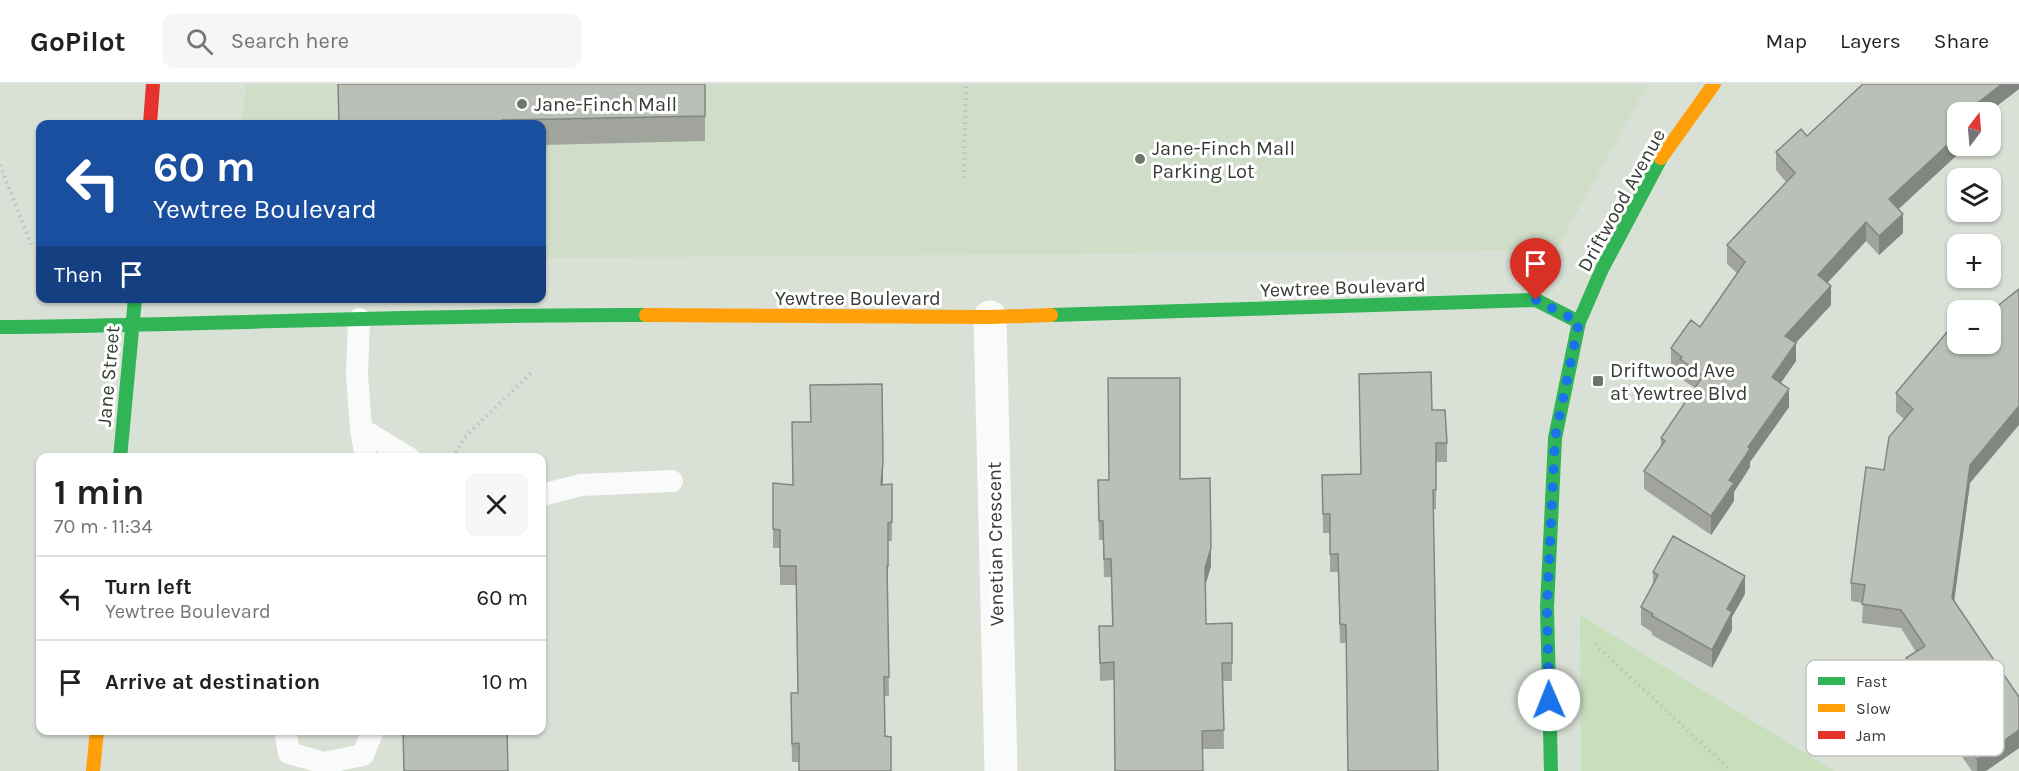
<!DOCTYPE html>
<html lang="en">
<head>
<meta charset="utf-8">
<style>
	body { margin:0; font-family:Karla,sans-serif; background:#f6f6f6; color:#202124; height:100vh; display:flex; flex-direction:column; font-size:22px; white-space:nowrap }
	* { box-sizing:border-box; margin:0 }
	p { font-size:20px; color:#757577 }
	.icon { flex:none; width:33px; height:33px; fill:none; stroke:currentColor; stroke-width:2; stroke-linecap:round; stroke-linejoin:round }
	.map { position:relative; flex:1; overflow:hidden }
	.panel { position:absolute; left:36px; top:369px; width:510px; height:282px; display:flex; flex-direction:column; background:#fff; border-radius:12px; box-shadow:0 2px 4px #0004 }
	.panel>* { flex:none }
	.hud { position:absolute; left:36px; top:36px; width:510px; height:183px; border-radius:12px; box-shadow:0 2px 4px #0004; background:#1a4fa0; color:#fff; overflow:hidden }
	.needle { width:39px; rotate:16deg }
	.buttons { position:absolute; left:1947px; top:18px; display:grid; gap:12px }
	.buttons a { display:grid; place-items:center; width:54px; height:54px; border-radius:12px; background:#fff; box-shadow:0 2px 4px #0004; font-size:30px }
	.pin { position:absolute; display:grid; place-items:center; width:51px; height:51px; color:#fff; margin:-62px -26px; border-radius:50% 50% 50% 0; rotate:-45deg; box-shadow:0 0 6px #0007 }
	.pin .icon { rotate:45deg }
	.me { position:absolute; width:66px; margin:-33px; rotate:359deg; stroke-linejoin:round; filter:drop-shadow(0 0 4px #0008) }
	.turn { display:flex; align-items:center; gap:21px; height:126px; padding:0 18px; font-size:27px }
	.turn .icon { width:78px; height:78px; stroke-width:2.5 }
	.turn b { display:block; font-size:42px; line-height:51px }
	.then { display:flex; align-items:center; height:57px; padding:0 18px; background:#0003; gap:12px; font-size:22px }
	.round { display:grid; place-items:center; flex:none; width:63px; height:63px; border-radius:12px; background:#f6f6f6 }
	.overview { display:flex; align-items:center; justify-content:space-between; height:102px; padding:0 18px }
	h1 { font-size:36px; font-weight:700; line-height:45px }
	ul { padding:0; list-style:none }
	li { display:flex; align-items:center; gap:18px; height:84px; padding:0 18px; border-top:2px solid #e0e0e0 }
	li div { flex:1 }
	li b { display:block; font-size:22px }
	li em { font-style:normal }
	header { display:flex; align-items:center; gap:36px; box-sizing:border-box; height:84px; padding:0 30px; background:#fff; border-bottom:2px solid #e0e0e0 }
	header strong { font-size:28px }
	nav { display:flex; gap:33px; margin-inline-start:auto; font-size:21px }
	.search { width:420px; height:54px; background:#f6f6f6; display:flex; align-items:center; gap:15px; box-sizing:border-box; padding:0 21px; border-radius:12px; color:#757577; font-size:22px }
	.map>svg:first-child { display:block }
	.built { fill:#d0ddc9 }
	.green { fill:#c8dfbc }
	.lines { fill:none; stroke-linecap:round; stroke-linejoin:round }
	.path { stroke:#bec0bc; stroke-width:4; stroke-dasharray:1.5 4.5; stroke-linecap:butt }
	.lane { stroke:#f9faf9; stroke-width:22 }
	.street { stroke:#f9faf9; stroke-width:33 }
	.fast { stroke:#30b455; stroke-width:14 }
	.slow { stroke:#ff9f0a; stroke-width:14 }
	.jam { stroke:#e5322d; stroke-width:14 }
	.wall { fill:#a0a49d }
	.shaded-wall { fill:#828680 }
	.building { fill:#babfb7; stroke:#828680; stroke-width:1.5 }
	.route { stroke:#1a73e8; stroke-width:10; stroke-dasharray:0 18 }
	.poi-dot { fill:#6f756c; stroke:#fff; stroke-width:2 }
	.labels { text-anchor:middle; stroke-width:6; stroke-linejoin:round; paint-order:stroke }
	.poi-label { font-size:20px; fill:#363b33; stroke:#fff; text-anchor:start }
	.street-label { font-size:20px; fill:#363b33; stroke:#fff }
	.key { fill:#fff; stroke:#c3c4c2; stroke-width:1.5 }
	.key-label { font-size:16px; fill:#363b33 }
</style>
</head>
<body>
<header>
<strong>GoPilot</strong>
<div class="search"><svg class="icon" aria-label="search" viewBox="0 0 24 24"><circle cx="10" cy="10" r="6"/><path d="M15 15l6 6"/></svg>Search here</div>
<nav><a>Map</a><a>Layers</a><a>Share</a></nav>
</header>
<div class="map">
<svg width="2019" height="687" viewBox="0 0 2019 687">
	<rect width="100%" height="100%" fill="#d9e0d6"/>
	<!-- built -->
	<path class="built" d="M246,0H1648L1556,166L542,174V40H242Z"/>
	<!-- green -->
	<path class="green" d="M1580,531L1834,687H1581Z"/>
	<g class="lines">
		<!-- path -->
		<path class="path" d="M0,81L33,165
			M964,94L966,0
			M453,374L464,354L532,288
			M1595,560L1731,687"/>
		<!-- lane -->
		<path class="lane" d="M359,235L357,291L361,345L409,374
			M361,345L366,374
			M542,411L581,401L672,397
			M285,646L289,669L324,679L363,671L373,646"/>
		<!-- street -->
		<path class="street" d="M990,233L1001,687"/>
		<!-- fast -->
		<path class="fast" d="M1051,231L1536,216L1579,238
			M0,243C215,241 431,230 646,231
			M120,374L135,214
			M1551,687L1547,523L1555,354L1579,238L1602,185L1661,74"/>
		<!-- slow -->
		<path class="slow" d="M1661,74L1714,0
			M646,231L990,233L1051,231
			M93,687L97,646"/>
		<!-- jam -->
		<path class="jam" d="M150,40L153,0"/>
	</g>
	<!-- wall -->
	<path class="wall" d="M338,0H705V57L542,61V40H339Z
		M2019,5L1989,28H1958L1957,71L1898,125L1903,149L1879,171L1866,157L1827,199L1831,221L1796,259V277L1781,299L1789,323L1750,378V383L1734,408V417L1711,451L1644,405V387L1661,362V354L1695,304L1680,294V290L1671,283V264L1700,243L1738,190L1727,180V161L1786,98L1776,86V68L1807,52Z
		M1958,260L1970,399L1954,517L2019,664L1986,687H1972L1906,593V574L1916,568L1901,544L1862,539L1863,519L1851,517V499L1884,386L1904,335L1896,328V309Z
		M1359,290L1432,326L1447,359V378H1436V425H1434L1346,559H1340L1338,488H1330V449H1323L1322,391L1361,390Z
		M1180,395L1211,482L1205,501L1206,540L1232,539V597H1223L1224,665H1203L1114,596L1100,597L1099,542H1112L1111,493H1104L1103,456H1099L1098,396Z
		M883,396V401L892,400V457H888V500H887L889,612H884L799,678H792L791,609H798L796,501H780V464H773V417L793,401Z
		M1653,488L1745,510L1732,533V546L1712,584L1652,551V548L1641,541V523L1653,500Z"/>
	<!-- shaded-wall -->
	<path class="shaded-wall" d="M2002,0H2019V5L1989,28H1966Z
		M1958,35L1957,71L1889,134V115L1949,42Z
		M1903,130V149L1879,171V152Z
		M1866,138V157L1818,209V191Z
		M1831,202V221L1785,270V252Z
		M1796,259V277L1772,311V293Z
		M1789,305V323L1750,378V383L1734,408V417L1711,451V432L1729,396L1748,363Z
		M2019,322V341L1970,399L1952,533V514L1970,381Z
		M883,378V396L881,419V401Z
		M1211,464V482L1205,503V484Z
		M1745,492V510L1732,533V546L1712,584V566L1727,525Z
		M2019,646V664L1986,687H1977V675Z"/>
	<!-- building -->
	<path class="building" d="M338,0H705V32L502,36V40H339Z
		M1863,0H2002L1966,28H1958V35L1949,42L1957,52L1889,115L1903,130L1879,152L1866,138L1818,191L1831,202L1785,252L1796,259L1772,293L1789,305L1748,363L1750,365L1729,396L1734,399L1711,432L1644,387L1665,357L1661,354L1703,292L1680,275L1682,273L1671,264L1691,236L1700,243L1745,178L1727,161L1795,89L1776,68L1801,45L1807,52Z
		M2019,205V322L1970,381L1952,514L2019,613V646L1977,675L1906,574L1925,562L1901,526L1862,520L1865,501L1851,499L1866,383L1884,386L1889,353L1913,325L1896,309L1958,235V260H1990V228Z
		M1970,220L1978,226H1964Z
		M1431,288L1432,326H1445L1447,359H1436V406H1433L1438,687H1348L1346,541L1340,540L1338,470H1330V430H1323L1322,391L1361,390L1359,290Z
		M1108,294H1180V395L1210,394L1211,464L1205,484L1206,540L1232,539V579H1222L1224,646L1202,647L1203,687H1115L1114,578L1100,579L1099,542H1113L1111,475H1104L1103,437H1099L1098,396H1109Z
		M882,300L883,378L881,401L892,400V438L888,439V482H887L889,593H884L885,652L891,653V687H799V659L792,660L791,609H798L796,482H780V446L773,445V399L793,401L792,338H811L810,301Z
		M1673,452L1745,492L1727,525L1732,528L1712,566L1652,532L1653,530L1641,523L1658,491L1653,488Z
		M403,646H507L508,687H404Z"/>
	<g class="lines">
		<!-- route -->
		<path class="route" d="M1536,216L1579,238L1555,354L1547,523L1549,616"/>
	</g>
	<!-- markers -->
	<g class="poi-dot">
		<circle cx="522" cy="20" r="6"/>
		<circle cx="1140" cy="75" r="6"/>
		<rect x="1592" y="291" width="12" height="12" rx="3"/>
	</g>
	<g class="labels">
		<!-- poi labels -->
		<g class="poi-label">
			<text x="534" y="27">Jane-Finch Mall</text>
			<text x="1152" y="71">Jane-Finch Mall<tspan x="1152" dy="23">Parking Lot</tspan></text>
			<text x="1610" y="293">Driftwood Ave<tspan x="1610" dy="23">at Yewtree Blvd</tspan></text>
		</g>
		<!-- street labels -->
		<g class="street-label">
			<text transform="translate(1621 116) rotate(-61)" y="7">Driftwood Avenue</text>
			<text transform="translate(1343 203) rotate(-2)" y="7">Yewtree Boulevard</text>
			<text x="858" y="221">Yewtree Boulevard</text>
			<text transform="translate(108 292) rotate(-85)" y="7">Jane Street</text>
			<text transform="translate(995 460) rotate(-91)" y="7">Venetian Crescent</text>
		</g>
	</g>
	<!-- legend -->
	<rect x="1806" y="576" width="198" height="96" rx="9" class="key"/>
	<rect x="1818" y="593" width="27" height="8" fill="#30b455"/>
	<rect x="1818" y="620" width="27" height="8" fill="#ff9f0a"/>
	<rect x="1818" y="647" width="27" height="8" fill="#e5322d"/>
	<g class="key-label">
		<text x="1856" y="603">Fast</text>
		<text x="1856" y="630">Slow</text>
		<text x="1856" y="657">Jam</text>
	</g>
</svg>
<div class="buttons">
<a><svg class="needle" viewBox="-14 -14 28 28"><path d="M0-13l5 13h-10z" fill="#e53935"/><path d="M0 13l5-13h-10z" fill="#757577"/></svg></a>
<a><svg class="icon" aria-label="layers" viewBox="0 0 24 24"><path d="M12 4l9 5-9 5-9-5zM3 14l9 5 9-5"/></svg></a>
<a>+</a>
<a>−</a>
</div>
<div class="pin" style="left:1536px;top:216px;background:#d93025"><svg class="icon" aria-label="arrive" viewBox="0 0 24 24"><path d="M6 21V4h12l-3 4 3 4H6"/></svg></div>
<svg class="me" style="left:1549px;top:616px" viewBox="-20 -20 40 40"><circle r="19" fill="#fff"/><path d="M0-13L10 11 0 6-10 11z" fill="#1a73e8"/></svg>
<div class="hud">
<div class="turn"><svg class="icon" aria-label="left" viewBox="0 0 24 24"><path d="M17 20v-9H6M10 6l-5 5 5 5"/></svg><div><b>60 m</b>Yewtree Boulevard</div></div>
<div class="then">Then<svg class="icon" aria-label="arrive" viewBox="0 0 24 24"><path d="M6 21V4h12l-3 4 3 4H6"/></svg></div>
</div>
<section class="panel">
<div class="overview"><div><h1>1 min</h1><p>70 m · 11:34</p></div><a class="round"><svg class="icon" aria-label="close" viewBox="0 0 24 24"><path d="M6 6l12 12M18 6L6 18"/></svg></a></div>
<ul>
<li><svg class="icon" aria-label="left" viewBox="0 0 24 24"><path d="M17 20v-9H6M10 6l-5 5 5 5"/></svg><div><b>Turn left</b><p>Yewtree Boulevard</p></div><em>60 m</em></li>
<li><svg class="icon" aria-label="arrive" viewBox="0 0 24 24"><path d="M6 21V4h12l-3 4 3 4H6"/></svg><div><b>Arrive at destination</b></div><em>10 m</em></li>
</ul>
</section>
</div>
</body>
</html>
